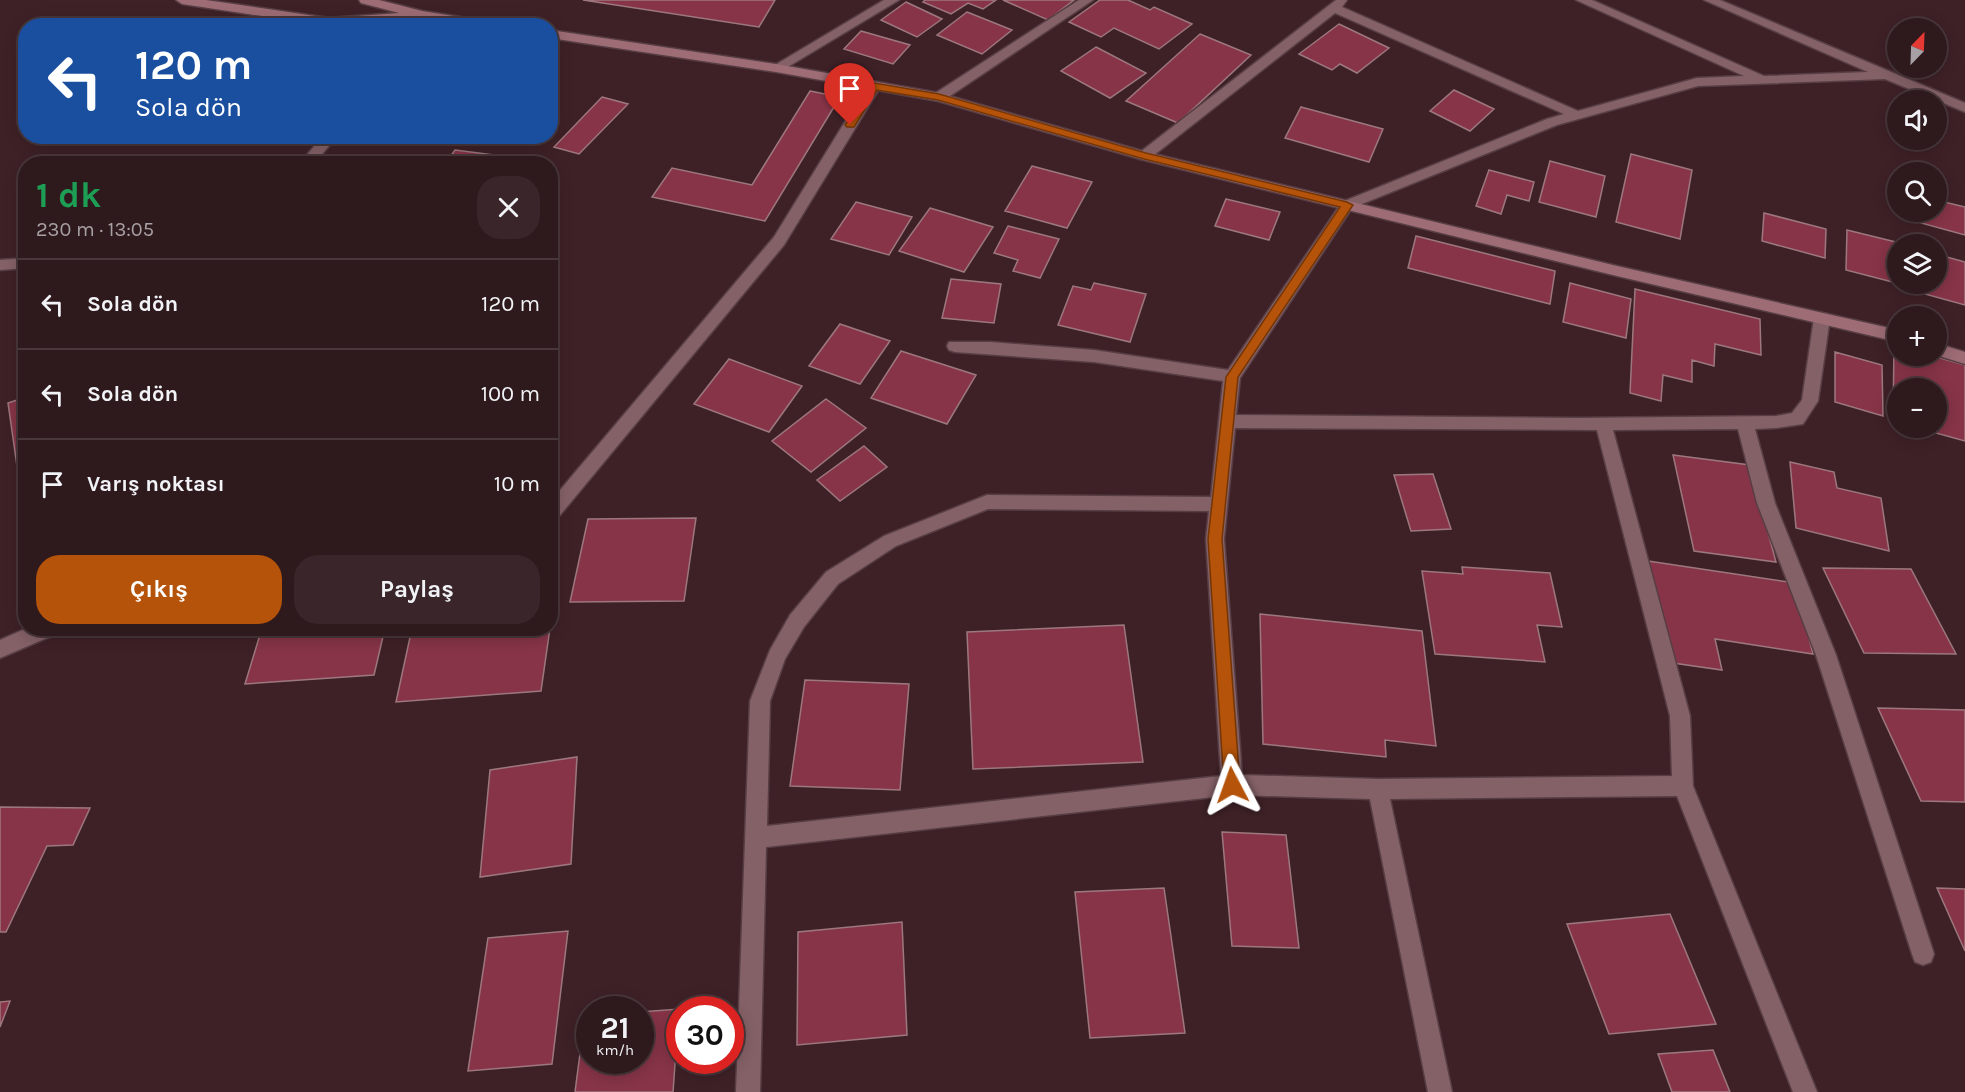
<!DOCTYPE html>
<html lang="tr">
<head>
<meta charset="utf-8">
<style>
	body { margin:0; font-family:Karla,sans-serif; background:#3a262a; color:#f1f3f6; height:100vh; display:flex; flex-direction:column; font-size:22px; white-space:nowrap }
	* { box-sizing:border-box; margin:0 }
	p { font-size:20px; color:#a7a0a4 }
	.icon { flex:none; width:33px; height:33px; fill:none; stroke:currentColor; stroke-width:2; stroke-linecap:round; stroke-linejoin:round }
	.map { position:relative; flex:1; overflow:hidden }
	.drawer { position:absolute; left:18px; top:156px; width:540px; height:480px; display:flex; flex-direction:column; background:#2e191d; border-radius:24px; box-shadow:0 3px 15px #0003,0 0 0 2px #49383b }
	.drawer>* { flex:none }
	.guide { position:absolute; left:18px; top:18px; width:540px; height:126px; border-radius:24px; box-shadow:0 3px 15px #0003,0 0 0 2px #49383b; background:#1a4fa0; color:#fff; overflow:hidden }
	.needle { width:39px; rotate:23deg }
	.fabs { position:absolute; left:1887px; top:18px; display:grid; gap:12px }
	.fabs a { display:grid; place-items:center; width:60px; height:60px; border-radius:50%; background:#2e191d; box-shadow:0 3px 15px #0003,0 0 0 2px #49383b; font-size:30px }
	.speed { position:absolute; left:576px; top:996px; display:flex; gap:12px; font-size:30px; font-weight:700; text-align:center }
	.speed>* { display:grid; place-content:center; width:78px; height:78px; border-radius:50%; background:#2e191d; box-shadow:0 3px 15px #0003,0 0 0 2px #49383b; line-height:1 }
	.speed small { font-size:15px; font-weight:400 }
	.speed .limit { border:9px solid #d22; background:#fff; color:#111 }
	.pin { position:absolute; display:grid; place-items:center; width:51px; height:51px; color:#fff; margin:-62px -26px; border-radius:50% 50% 50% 0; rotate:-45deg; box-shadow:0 0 6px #0007 }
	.pin .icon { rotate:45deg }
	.me { position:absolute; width:66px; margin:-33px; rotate:356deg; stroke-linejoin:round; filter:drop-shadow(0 0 4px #0008) }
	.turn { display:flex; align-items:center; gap:21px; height:126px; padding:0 18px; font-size:27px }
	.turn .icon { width:78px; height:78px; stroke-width:2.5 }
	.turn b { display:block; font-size:42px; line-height:51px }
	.round { display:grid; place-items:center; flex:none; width:63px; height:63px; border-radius:24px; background:#3a262a }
	.summary { display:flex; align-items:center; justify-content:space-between; height:102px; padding:0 18px }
	h1 { font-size:36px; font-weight:700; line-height:45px; color:#1e9e55 }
	.action { display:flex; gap:12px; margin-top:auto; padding:12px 18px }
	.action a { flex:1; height:69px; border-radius:24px; background:#b45309; color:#fff; font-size:24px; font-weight:700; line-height:69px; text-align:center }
	.action a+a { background:#3a262a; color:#f1f3f6 }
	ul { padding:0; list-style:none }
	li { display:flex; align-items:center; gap:18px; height:90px; padding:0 18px; border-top:2px solid #49383b }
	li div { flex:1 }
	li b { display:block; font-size:22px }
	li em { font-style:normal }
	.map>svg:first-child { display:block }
	.building { fill:#873448; stroke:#9c787e; stroke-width:1.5 }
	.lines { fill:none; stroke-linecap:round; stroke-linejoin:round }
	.minor-casing { stroke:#573e44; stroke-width:3 }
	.tertiary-casing { stroke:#573e44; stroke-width:3 }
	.secondary-casing { stroke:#573e44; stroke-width:3 }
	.minor { fill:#846167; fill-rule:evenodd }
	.tertiary { fill:#846167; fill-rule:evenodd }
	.secondary { fill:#9d6c75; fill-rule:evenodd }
	.route { fill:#b45309; stroke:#753606; stroke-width:1.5 }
</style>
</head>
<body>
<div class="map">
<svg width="1965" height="1092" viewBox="0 0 1965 1092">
	<rect width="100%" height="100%" fill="#3e2127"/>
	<!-- building -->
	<path class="building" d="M583,0H775L759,27Z
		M925,0H996L983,9L968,3L951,14L923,2Z
		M1003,0H1074L1048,20Z
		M1100,0H1128L1150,10L1154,7L1192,24L1159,49L1114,28L1101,37L1069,22Z
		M906,2L942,19L917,37L881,20Z
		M967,12L1012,30L982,54L937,35Z
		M91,17L160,26H80Z
		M1339,24L1389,48L1357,73L1340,64L1332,70L1299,54Z
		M861,31L910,45L893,64L844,49Z
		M1200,34L1251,55L1178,123L1126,101Z
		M1096,47L1146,73L1110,98L1061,71Z
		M1454,90L1494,109L1470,131L1430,111Z
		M810,91L840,97L765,221L652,197L672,168L752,185Z
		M602,97L628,104L579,154L554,147Z
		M1301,107L1383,129L1369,162L1285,138Z
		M455,150L503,156L498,164H445Z
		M1631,154L1692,170L1680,239L1616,222Z
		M1550,161L1605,176L1596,217L1539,202Z
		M1032,166L1092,182L1067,228L1005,211Z
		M1489,170L1534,182L1529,201L1507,195L1501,214L1476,206Z
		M1226,199L1280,212L1269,240L1215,226Z
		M1936,200L1965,207V235L1921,223V212H1936Z
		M856,202L912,217L889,255L831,239Z
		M930,208L993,227L964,272L899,251Z
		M1764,213L1826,229L1825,258L1762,241Z
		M1008,226L1059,239L1040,278L1013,271L1018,260L994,253Z
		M1847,230L1904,244H1898V284L1904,285L1846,270Z
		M1416,236L1555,271L1550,304L1408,268Z
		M1936,254L1965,262V305L1914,291V284H1936Z
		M951,279L1001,284L994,323L942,318Z
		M1094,283L1146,294L1130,342L1058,325L1073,286L1091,290Z
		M1570,283L1631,299L1626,338L1563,322Z
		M1635,289L1760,319L1761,355L1715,344L1714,366L1692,360V382L1663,375L1661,401L1630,393Z
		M840,324L890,341L860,384L809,366Z
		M1894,345L1898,346V356H1933L1965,365V441L1918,428H1936V388H1898V422L1893,420Z
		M901,351L976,375L947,424L871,398Z
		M1835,352L1882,365L1883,416L1835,402Z
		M729,359L802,386L769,432L694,404Z
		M26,397V463L17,466L8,403Z
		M826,399L866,428L811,472L772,441Z
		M864,446L887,467L840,501L817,480Z
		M1673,455L1750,465L1776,562L1694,551Z
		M1790,462L1834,472L1837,488L1881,498L1889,551L1796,528Z
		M1433,474L1451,529L1411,531L1394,475Z
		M696,518L684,601L570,602L588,519Z
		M1648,561L1795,583L1813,654L1715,639L1722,670L1666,662Z
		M1462,567L1550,573L1562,627L1537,625L1545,662L1435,654L1422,571L1463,574Z
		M1823,568L1911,569L1956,654L1864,653Z
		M1260,614L1422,631L1436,746L1385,740L1386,757L1263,744Z
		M1124,625L1143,762L973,769L967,632Z
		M262,628H385L374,675L245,684Z
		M412,628H550L541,691L396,702Z
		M805,680L909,684L900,790L790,786Z
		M1878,708L1965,710V802L1921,801Z
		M577,757L571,864L480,877L490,770Z
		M0,807L90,808L73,845L47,846L6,932H0Z
		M1222,832L1286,835L1299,948L1232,946Z
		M1164,888L1185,1033L1090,1038L1075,892Z
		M1937,888L1965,889V951Z
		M1670,914L1716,1024L1609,1034L1567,924Z
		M902,922L907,1035L797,1045L798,932Z
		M568,931L552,1064L468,1071L488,938Z
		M10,1001L0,1027V1002Z
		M679,1009L673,1092H575L585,1015H590V1060H640V1012Z
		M1713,1050L1730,1092H1672L1658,1054Z"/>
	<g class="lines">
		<defs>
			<path id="minor" d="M884,0H899L781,71H771L770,68Z
				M1079,0H1093L944,100H934L932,97L934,94Z
				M1336,0H1347L1342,7L1578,111L1697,78L1744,76L1576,0H1592L1764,76L1868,72L1704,0H1720L1965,103V112L1885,79L1698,86L1557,125L1352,208L1240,378L1236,415L1577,418L1776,416L1792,413L1802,400L1814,318L1817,314H1827L1830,318L1818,401L1803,424L1776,428L1755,429L1775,503L1836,655L1934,954L1931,962L1923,965L1915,962L1912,954L1816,655L1757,503L1738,429L1613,430L1690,716L1693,786L1817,1092H1793L1677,796L1390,799L1452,1092H1428L1370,799L1232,795L766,847L760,1092H736L750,701L770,650L790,615L826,572L884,536L987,495L1211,497L1223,381L1094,362L955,352L949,350L947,346L949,342H990L1094,350L1228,370L1342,202L1547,119L1564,114L1335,13L1149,159H1139L1137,156L1139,153ZM1235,428L1597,430L1670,716L1672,776L1378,779L1242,775L1224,539ZM988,509L1209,511L1206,539L1221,776L767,826L770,701L785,659L804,627L838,584L896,546Z
				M874,82L881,86L784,245L556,520L550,522V502L774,237L867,86Z
				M27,628H58L56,634L0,658V640Z"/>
			<path id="tertiary" d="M421,11L427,15L421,26H408L417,12Z
				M323,136H337L314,164H299Z
				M26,258V268L0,270V260Z"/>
			<path id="secondary" d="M176,0H206L329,18L399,13L361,3L359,0H379L422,11L492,22L498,26H465L421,19L328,26L182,4Z
				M550,30L776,64L939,93L1146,152L1617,266L1898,330V342L1617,276L1144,160L938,101L776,72L550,38Z
				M1936,343L1965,352V364L1936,355Z"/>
		</defs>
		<!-- minor casing -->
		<use href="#minor" class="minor-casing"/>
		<!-- tertiary casing -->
		<use href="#tertiary" class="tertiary-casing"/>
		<!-- secondary casing -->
		<use href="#secondary" class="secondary-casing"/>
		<!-- minor -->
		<use href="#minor" class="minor"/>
		<!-- tertiary -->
		<use href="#tertiary" class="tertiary"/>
		<!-- secondary -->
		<use href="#secondary" class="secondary"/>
	</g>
	<!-- route -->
	<path class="route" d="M874,83L939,94L1146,153L1347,202L1353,205L1238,377L1222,539L1240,785L1237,791L1232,793L1226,791L1224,785L1208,539L1226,377L1340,207L1144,159L938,100L877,90L854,127H847L845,125L869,86Z"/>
</svg>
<div class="fabs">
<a><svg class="needle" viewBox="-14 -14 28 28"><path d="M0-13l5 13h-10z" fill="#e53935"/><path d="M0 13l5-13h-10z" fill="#a7a0a4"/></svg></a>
<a><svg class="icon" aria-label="sound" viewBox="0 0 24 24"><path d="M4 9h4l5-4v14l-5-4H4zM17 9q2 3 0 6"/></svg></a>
<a><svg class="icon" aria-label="search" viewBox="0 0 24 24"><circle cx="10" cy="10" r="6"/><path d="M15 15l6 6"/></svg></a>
<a><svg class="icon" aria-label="layers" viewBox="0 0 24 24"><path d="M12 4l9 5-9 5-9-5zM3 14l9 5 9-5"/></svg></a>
<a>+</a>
<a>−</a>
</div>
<div class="speed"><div>21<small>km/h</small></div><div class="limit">30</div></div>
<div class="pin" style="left:850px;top:125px;background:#d93025"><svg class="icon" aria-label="arrive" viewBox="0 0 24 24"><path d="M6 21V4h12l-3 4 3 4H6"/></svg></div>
<svg class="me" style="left:1232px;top:785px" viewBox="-20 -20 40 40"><path d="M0-17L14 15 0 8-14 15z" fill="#b45309" stroke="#fff" stroke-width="4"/></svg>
<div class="guide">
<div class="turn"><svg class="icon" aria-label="left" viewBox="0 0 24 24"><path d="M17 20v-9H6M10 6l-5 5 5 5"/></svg><div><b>120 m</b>Sola dön</div></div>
</div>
<section class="drawer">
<div class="summary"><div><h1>1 dk</h1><p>230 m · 13:05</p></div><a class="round"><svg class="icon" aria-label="close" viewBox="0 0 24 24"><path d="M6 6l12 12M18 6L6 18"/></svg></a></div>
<ul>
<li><svg class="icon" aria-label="left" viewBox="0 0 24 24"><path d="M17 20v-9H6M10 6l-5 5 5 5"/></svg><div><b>Sola dön</b></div><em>120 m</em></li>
<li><svg class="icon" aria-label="left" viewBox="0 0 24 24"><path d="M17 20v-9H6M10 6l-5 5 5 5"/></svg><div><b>Sola dön</b></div><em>100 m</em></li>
<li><svg class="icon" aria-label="arrive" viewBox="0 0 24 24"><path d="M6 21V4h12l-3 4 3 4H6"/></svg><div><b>Varış noktası</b></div><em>10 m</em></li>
</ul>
<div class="action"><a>Çıkış</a><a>Paylaş</a></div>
</section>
</div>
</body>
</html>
